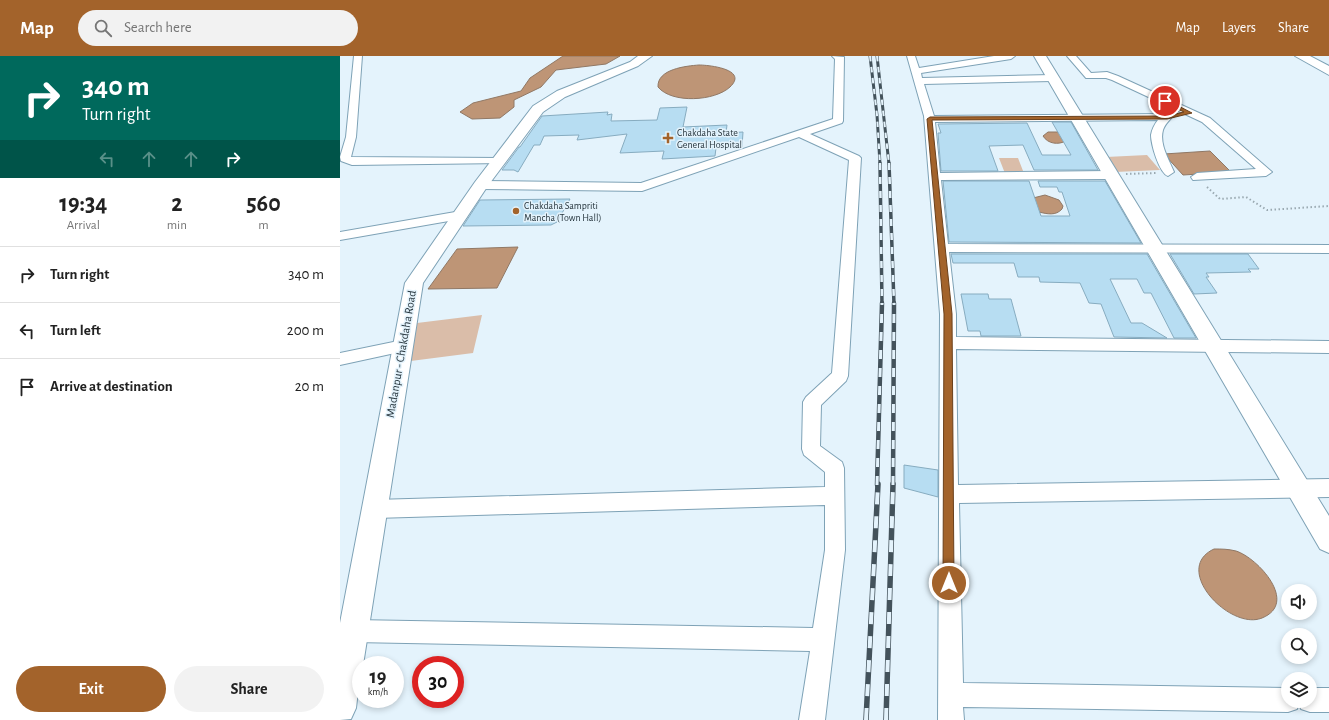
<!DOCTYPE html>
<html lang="en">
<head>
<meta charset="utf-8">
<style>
	body { margin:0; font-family:"Alegreya Sans",sans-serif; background:#f2f2f2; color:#222; height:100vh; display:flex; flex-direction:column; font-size:15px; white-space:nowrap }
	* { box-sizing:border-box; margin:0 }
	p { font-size:13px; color:#767676 }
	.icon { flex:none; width:22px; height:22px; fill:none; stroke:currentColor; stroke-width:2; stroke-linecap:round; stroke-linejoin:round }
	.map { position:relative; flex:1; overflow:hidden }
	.details { display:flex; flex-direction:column; background:#fff; width:340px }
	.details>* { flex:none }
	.guide { background:#00695c; color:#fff; overflow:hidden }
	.fabs { position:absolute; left:941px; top:528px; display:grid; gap:8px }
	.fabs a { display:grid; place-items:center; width:36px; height:36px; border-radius:50%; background:#fff; box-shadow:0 2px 6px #0003; font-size:20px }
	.speed { position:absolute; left:12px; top:600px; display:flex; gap:8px; font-size:20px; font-weight:700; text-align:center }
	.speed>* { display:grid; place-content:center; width:52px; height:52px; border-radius:50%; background:#fff; box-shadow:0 2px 6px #0003; line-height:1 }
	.speed small { font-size:10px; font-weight:400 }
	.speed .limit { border:6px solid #d22; background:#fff; color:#111 }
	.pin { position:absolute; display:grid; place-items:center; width:34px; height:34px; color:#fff; margin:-17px; border:2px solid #fff; border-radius:50%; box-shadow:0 1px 4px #0007 }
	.me { position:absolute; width:44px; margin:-22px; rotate:0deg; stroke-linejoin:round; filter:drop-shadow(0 0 3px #0008) }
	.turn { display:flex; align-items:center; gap:14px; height:84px; padding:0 16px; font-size:18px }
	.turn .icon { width:52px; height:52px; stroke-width:2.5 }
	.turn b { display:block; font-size:28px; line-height:34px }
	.lanes { display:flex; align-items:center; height:38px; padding:0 16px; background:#0003; justify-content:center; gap:20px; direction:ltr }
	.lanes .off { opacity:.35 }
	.eta { display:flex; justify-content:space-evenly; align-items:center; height:68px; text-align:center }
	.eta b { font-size:24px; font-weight:600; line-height:28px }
	.button { display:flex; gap:8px; margin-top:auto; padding:8px 16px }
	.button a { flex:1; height:46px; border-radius:24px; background:#a3632b; color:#fff; font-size:16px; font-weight:600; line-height:46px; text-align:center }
	.button a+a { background:#f2f2f2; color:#222 }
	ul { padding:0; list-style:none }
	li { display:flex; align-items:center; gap:12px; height:56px; padding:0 16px; border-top:1px solid #e0e0e0 }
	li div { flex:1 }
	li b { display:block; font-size:15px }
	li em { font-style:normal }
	header { display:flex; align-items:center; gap:24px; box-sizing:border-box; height:56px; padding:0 20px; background:#a3632b; color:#fff }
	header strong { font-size:19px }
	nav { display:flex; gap:22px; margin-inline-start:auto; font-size:14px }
	.search { width:280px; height:36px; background:#f2f2f2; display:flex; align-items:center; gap:10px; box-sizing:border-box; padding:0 14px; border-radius:22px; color:#767676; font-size:15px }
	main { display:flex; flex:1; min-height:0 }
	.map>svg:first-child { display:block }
	.green { fill:#dabda9 }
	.water { fill:#be9576; stroke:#907865 }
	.building { fill:#b7ddf2; stroke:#87acc0 }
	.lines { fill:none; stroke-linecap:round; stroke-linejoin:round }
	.street-casing { stroke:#7ea2b6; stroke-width:2 }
	.secondary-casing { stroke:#7ea2b6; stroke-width:2 }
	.path { stroke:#9aa9b1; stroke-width:2; stroke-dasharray:1.5 2.5; stroke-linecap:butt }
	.street { fill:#fff; fill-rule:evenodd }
	.secondary { fill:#fff; fill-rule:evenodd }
	.rail-far3-casing { stroke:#43525b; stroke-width:3 }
	.rail-far2-casing { stroke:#43525b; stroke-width:3.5 }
	.rail-far1-casing { stroke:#43525b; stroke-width:4.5 }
	.rail-casing { stroke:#43525b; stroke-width:5.5 }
	.rail-far3 { stroke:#e4f3fc; stroke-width:2; stroke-dasharray:5.5; stroke-linecap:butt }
	.rail-far2 { stroke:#e4f3fc; stroke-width:2.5; stroke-dasharray:7; stroke-linecap:butt }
	.rail-far1 { stroke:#e4f3fc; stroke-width:3; stroke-dasharray:9; stroke-linecap:butt }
	.rail { stroke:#e4f3fc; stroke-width:4; stroke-dasharray:12; stroke-linecap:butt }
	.route { fill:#a3632b; stroke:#6a401c }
	.poi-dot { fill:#a3632b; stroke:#e4f3fc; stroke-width:1.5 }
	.labels { text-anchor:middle; stroke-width:3; stroke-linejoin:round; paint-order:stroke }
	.far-poi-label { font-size:10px; fill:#25343c; stroke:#e4f3fc; text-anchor:start }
	.street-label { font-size:12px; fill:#25343c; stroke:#e4f3fc }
</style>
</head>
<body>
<header>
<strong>Map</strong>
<div class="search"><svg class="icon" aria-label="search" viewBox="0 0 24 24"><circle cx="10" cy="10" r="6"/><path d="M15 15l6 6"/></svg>Search here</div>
<nav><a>Map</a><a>Layers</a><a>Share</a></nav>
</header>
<main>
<section class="details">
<div class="guide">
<div class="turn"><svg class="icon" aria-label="right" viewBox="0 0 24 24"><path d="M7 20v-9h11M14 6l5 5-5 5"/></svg><div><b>340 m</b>Turn right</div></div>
<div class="lanes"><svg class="icon off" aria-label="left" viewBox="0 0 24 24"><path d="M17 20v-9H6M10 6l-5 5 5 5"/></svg><svg class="icon off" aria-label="ahead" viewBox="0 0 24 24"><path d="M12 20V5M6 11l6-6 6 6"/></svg><svg class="icon off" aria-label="ahead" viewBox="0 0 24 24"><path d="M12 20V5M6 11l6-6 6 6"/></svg><svg class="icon" aria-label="right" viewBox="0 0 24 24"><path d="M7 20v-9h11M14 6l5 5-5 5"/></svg></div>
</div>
<div class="eta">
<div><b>19:34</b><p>Arrival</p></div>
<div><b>2</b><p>min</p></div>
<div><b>560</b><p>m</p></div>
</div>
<ul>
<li><svg class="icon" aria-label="right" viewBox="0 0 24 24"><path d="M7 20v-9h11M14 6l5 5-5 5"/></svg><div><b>Turn right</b></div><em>340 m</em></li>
<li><svg class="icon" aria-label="left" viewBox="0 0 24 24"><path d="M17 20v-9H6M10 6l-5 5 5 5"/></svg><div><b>Turn left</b></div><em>200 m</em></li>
<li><svg class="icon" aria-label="arrive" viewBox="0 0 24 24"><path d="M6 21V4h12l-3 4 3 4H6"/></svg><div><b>Arrive at destination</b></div><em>20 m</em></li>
</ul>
<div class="button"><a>Exit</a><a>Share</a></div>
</section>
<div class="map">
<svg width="989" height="664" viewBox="0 0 989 664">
	<rect width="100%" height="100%" fill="#e4f3fc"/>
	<!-- green -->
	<path class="green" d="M807,99L820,114L775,116L766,101Z
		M659,102H678L685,120H666Z
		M142,259L133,297L63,306L77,267Z"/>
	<!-- water -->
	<path class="water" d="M223,0H280L266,8L216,14L201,31L174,44V51L160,62L132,63L120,56L133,47L181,35L190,22Z
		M359,9C368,9 409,13 390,31C375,45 332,48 318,31C317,13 346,10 359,9Z
		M708,76H719L726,85C718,89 708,88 703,80Z
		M870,95L891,116L843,119L824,98Z
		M705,139L719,144L723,150L722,153C716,160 707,158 699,156L693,142Z
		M178,191L157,232L88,233L117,193Z
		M874,493C882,493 888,493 896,495C918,502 959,547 922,562C890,575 831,513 874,493Z"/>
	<!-- building -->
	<path class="building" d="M347,51L343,71L387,69L386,77L403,76L402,91L376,92L375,100L322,103L324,95L280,97L287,78L237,84L239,79L204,80L200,89H194L178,116L174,114H162L179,91H180L202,60L268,56L267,59L272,58L271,65L317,64L320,52Z
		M712,66H731L758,114H694L683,89L649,90L658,115H601L598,77H601L598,68L687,67L702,99H731Z
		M603,125H689L701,160H730L722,136H719L717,131H700L698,125H765L801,187L609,186Z
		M230,143L217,166L211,169L123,170L140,144Z
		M611,198H807L856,282H834L811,237H804L797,223H770L791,267H802L827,282L774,281L761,248L749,247L740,227L700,226L699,221H678L674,207H613Z
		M830,198H908L919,213H908L911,216L866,217L869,221H866L877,237L854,238Z
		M621,238H648L649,243H671L681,280H641L640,275H628Z
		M564,409L598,414V441L564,432Z"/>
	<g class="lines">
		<defs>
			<path id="street" d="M14,0H22L16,81L11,101L160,102L166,105L164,107L12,109L1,105L0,101L6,81Z
				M492,0L504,1L503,65L502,67L470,78L519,100L521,102L508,320L506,325L481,349L480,390L502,406L504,412L505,494L485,664H459L470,595L14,586L6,583L3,575L6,567L14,564L473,572L485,494V449L35,462L28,460L25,453L28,446L35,444L485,431V416L464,399L462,393L463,346L466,341L492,317L509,104L459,81L302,135L141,133L135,129L141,125L301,127L493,63L495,3Z
				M567,0H575L579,12L654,0H675L671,3L581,17L582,22L712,19L717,22L712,25L584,28L594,60L827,58L832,61C829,65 825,68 823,74C819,88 829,104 834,116L828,120C819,117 811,88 811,79C812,73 814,69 818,64L595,66L600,117L769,115L775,119L769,123L601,124L608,188L989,189V197L609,196L616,258V281L989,285V297L616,293L618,429L989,423V441L619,447L623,627L948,632V645H970V632H989V656H970L961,653L959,647L957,653L948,656L623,651L624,664H598L600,258L584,60Z
				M727,0H736L751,17L767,16L778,20L870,62L932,116L926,120L853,124L851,121L857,117L916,113L862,66L772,24L766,22H746Z
				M121,155L126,156L127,159L126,162L0,184V176Z
				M63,284L69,286L71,290L69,294L0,309V297Z"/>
			<path id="secondary" d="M298,0H312L298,10L225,41L203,56L147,131L83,227L23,609H21L16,652L11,663L0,664V567L65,227L135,126L193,50L217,35L290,6Z
				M694,0H706L989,460V497L980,493Z
				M955,0H970L989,10V19Z"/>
		</defs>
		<!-- street casing -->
		<use href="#street" class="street-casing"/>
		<!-- secondary casing -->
		<use href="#secondary" class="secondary-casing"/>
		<!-- path -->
		<path class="path" d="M786,118L817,117
			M867,131L880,143L906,141L927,154L989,150"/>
		<!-- street -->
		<use href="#street" class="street"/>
		<!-- secondary -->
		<use href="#secondary" class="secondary"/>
		<defs>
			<path id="rail-far3" d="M530,0L537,59L540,108
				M537,0L549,108"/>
			<path id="rail-far2" d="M540,107L542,248
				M549,107L554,248"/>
			<path id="rail-far1" d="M537,429L542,247
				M553,429L554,247"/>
			<path id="rail" d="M526,664L538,428
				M546,664L553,428"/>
		</defs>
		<!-- rail-far3 casing -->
		<use href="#rail-far3" class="rail-far3-casing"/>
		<!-- rail-far2 casing -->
		<use href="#rail-far2" class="rail-far2-casing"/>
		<!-- rail-far1 casing -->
		<use href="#rail-far1" class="rail-far1-casing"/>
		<!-- rail casing -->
		<use href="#rail" class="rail-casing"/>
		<!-- rail-far3 -->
		<use href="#rail-far3" class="rail-far3"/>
		<!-- rail-far2 -->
		<use href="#rail-far2" class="rail-far2"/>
		<!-- rail-far1 -->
		<use href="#rail-far1" class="rail-far1"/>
		<!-- rail -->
		<use href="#rail" class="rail"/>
	</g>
	<!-- route -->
	<path class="route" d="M823,44H827L852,57L827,63L592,64L612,258L614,527L613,531L609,533L604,531L603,527L604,258L587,63L590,61L827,60L844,56L823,46Z"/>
	<!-- markers -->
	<g class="poi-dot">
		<path d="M326 76h4v4h4v4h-4v4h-4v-4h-4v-4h4z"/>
		<circle cx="176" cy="155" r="4"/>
	</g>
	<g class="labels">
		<!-- far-poi labels -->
		<g class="far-poi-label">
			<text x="337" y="80">Chakdaha State<tspan x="337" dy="12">General Hospital</tspan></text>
			<text x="184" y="153">Chakdaha Sampriti<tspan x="184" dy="12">Mancha (Town Hall)</tspan></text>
		</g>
		<!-- street labels -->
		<g class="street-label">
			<text transform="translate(61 298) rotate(-80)" y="4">Madanpur - Chakdaha Road</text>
		</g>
	</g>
</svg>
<div class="fabs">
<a><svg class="icon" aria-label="sound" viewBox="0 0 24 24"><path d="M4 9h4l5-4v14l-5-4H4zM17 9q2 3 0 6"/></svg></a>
<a><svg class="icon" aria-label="search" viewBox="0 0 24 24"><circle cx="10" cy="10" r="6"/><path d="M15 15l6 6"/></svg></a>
<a><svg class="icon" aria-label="layers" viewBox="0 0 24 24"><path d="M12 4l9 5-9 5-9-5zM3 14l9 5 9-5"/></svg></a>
</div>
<div class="speed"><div>19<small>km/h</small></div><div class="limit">30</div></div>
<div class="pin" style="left:825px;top:45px;background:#d93025"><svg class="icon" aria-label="arrive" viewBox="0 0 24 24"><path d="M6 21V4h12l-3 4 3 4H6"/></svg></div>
<svg class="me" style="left:609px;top:527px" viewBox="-20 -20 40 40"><circle r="17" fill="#a3632b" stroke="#fff" stroke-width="3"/><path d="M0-11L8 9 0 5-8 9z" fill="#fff"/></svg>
</div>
</main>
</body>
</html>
